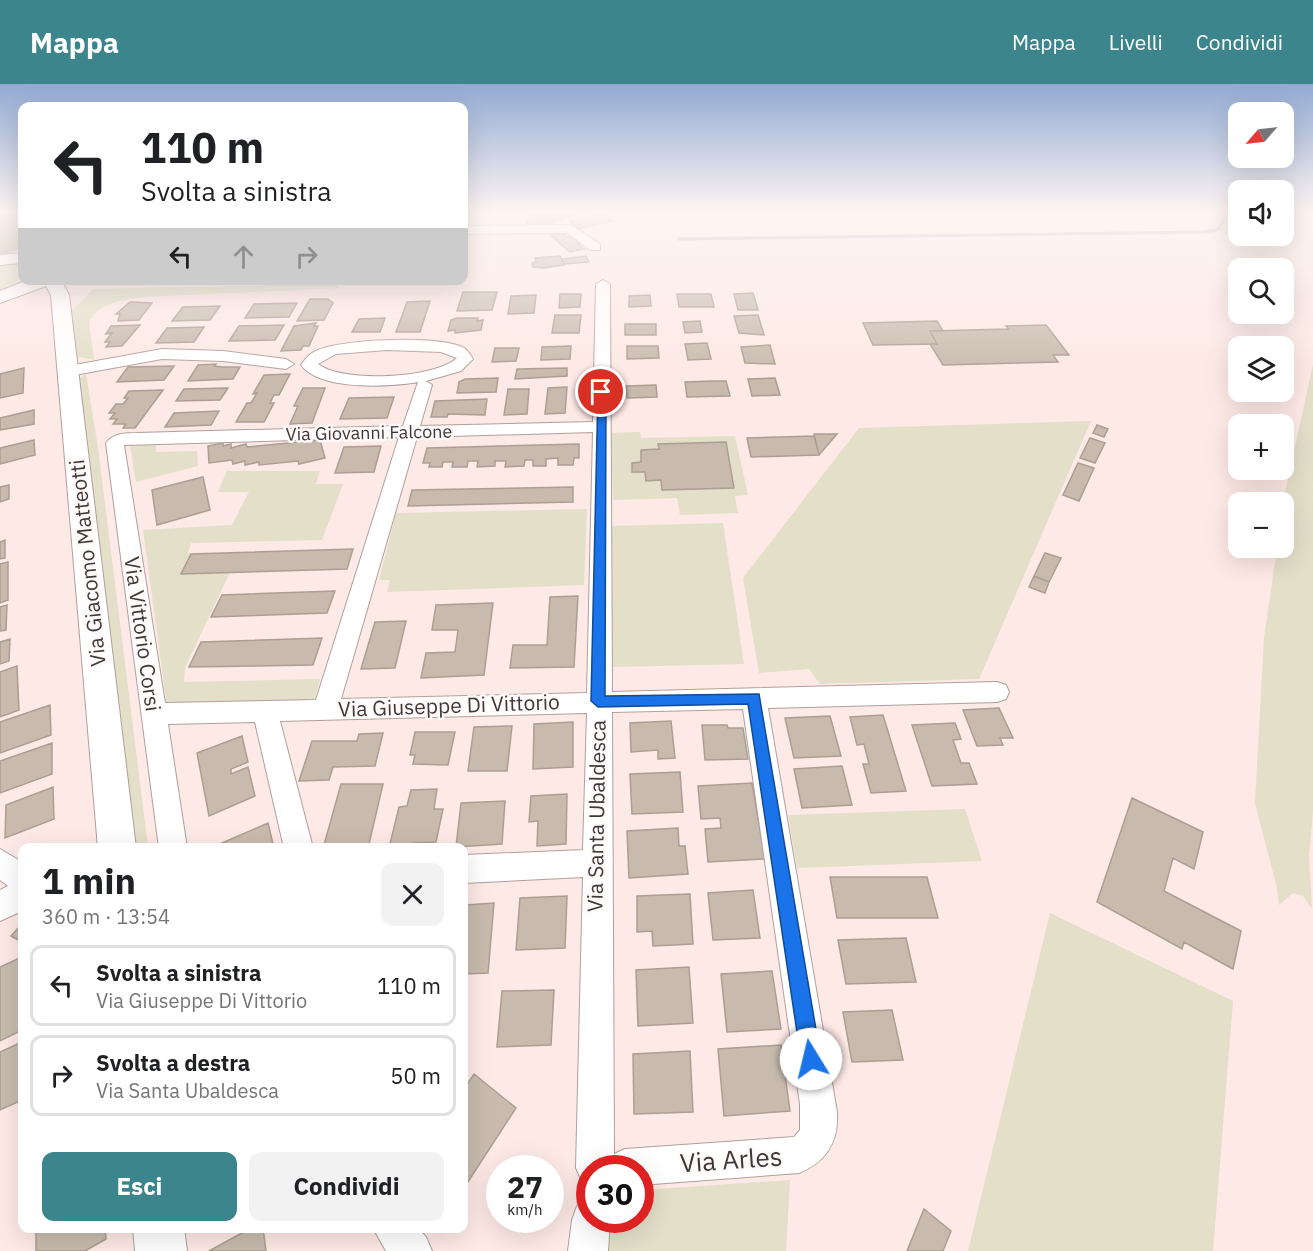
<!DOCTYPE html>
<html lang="it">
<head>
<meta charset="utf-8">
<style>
	body { margin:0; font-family:"IBM Plex Sans",sans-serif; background:#f2f2f2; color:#202124; height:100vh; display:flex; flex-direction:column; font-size:22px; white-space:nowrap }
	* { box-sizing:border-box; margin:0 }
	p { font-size:20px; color:#757577 }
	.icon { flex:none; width:33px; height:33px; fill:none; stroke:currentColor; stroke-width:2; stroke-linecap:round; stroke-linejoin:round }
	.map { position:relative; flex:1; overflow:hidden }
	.sheet { position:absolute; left:18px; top:759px; width:450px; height:390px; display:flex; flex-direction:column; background:#fff; border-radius:12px; box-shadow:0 6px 24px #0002 }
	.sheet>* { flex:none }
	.hud { position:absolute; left:18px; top:18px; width:450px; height:183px; border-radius:12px; box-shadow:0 6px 24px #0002; background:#fff; color:#202124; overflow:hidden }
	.needle { width:39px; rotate:242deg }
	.tools { position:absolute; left:1228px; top:18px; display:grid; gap:12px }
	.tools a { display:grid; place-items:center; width:66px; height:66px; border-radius:12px; background:#fff; box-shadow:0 6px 24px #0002; font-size:30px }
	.speed { position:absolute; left:486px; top:1071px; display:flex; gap:12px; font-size:30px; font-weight:700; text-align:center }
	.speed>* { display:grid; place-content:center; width:78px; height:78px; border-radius:50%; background:#fff; box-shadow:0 6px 24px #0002; line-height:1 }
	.speed small { font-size:15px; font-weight:400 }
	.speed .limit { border:9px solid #d22; background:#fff; color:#111 }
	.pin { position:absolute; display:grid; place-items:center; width:51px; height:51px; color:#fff; margin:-26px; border:3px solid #fff; border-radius:50%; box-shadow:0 2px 6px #0007 }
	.me { position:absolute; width:66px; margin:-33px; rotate:351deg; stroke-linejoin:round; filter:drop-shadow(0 0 4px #0008) }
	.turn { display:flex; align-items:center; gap:21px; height:126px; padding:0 24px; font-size:27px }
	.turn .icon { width:78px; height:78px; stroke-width:2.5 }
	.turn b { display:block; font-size:42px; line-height:51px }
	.lanes { display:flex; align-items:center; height:57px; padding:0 24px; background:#0003; justify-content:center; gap:30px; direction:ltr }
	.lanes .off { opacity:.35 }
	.round { display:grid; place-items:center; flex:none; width:63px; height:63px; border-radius:12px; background:#f2f2f2 }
	.summary { display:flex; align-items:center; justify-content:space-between; height:102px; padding:0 24px }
	h1 { font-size:36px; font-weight:700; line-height:45px }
	.button { display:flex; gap:12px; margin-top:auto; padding:12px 24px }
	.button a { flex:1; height:69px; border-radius:12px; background:#3d858c; color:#fff; font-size:24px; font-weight:700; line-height:69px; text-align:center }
	.button a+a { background:#f2f2f2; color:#202124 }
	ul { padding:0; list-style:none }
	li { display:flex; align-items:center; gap:18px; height:81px; margin:0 12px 9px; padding:0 12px; border:3px solid #e0e0e0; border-radius:12px }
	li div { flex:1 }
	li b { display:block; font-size:22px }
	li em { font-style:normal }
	header { display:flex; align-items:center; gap:36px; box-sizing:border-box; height:84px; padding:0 30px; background:#3d858c; color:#fff }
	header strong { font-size:28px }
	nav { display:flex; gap:33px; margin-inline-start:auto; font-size:21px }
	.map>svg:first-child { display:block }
	.green { fill:#e3dfc9 }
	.forest { fill:#bab597 }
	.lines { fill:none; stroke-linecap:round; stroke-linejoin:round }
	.stream { stroke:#b19cb4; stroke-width:3 }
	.building { fill:#c8bbae; stroke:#ab9e92; stroke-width:1.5 }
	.minor-casing { stroke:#b29f9c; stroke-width:2 }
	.major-casing { stroke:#b29f9c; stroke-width:2 }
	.minor { fill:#fff; fill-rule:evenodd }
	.major { fill:#fff; fill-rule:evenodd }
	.route { fill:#1a73e8; stroke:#114b97; stroke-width:1.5 }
	.labels { text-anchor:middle; stroke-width:5; stroke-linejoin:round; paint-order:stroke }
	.far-street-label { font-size:18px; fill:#413938; stroke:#fffafa }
	.street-label { font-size:21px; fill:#413938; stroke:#fffafa }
	.near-street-label { font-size:26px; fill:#413938; stroke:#fffafa }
</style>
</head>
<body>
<header>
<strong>Mappa</strong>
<nav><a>Mappa</a><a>Livelli</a><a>Condividi</a></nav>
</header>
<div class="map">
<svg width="1313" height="1167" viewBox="0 0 1313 1167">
	<rect width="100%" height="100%" fill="#fde9e5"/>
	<!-- green -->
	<path class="green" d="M22,178V196L34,197L0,208V180Z
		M341,200L338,204L144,213C125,215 98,219 89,238L94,275L97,276L78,273L71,228L93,205Z
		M1313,280V727L1309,772L1312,825L1303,812L1293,809L1279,821L1277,804L1255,719L1264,554L1277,464H1284L1283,418Z
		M86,290L98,364L148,763H131L78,295Z
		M1091,337L979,595L820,600L809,585L759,589L743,494L859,344Z
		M640,348L641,354L735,352L748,411L735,412L738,429L680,431L677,414L613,416L611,349Z
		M139,359H156V368L197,367L198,382L136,398L130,362Z
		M227,387H320L316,400H343L322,456L191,459L188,469L191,470L182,490L230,488L185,584L184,598L320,595L314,619L167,622L143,446L232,441L249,408H218Z
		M587,425L584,501L387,508L390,496H379L396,429Z
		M723,439L744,580L612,583V442Z
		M965,725L982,777L797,784L788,731Z
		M1050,829L1233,917L1213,1167H968Z
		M790,1096L786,1167H608L610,1136H640L641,1106Z"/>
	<!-- forest -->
	<path class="forest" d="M0,127H22V165L0,172Z
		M533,127H586L551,141L527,142L525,140Z"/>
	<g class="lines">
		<!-- stream -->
		<path class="stream" d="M678,155L1203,148L1217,146L1231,127"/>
	</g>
	<!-- building -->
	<path class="building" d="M603,130L613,137L578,145L569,137L578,135L581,137Z
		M561,148L567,153L575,152L584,159L578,160L584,165L570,168L550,151Z
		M560,172L564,181L544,184L533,183L532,179L536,178L535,174Z
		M586,172L589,178L564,180L562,175Z
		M463,208H497L492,226L457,227Z
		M753,209L758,226H738L734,210Z
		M560,210H581L580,223L559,224Z
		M677,210H711L714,223H679Z
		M536,211L534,229L508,230L511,212Z
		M650,211L651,222L629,223V212Z
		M310,215H328L333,219L324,236L297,237Z
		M430,217L420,248H396L407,218Z
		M130,218L152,219L139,236L118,237L120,230H116Z
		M297,219L289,233L245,234L254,220Z
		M220,222L210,236L172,237L183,223Z
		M555,231H581L579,249H552Z
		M758,231L764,251L739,249L734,232Z
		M385,234L380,248H352L359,235Z
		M457,234H478L477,237L483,236L481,246L455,249V246L448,247L451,236Z
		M700,237L702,248L685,249L683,238Z
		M937,237L943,247H930L937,260L873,261L863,239Z
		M316,239L314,242H318L309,262H303L301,266L281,267L294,242Z
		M625,240H656V251H625Z
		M140,241L122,262L106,263L110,258H105L112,249L106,250L111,242Z
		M284,241L275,256L229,257L239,242Z
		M1046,241L1069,271H1053L1058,278L943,281L930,260H937L930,247L1009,245L1006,242Z
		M204,243L194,258L156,259L167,244Z
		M707,259L711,275L688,276L685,260Z
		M770,261L775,280L745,279L741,263Z
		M571,262L570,275L541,276L542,263Z
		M627,262H658L659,274L627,275Z
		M495,264H519L516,277L492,278Z
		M216,280L214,282L222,283H240L233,295L188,297L198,281Z
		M174,282L164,296L117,298L128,283Z
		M24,284L23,309L0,314V290Z
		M567,284V292L515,295L517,285Z
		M290,290L279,311H274L270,319H274L264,338H236L247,319H251L257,309L253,310L264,291Z
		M498,294L496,308L457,309L459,298L465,295Z
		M775,294L780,311L752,312L748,295Z
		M715,297H726L730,312L687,313L685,298Z
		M656,301L657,313L627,314L626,302Z
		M567,303L565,329L545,330L548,304Z
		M228,304L220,316L176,317L184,305Z
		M303,304H325L312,339L290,340L298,322H294Z
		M508,305H529L527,330L504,331Z
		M163,306L135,344H123L126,340H113L117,335H110L115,329H109L116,320H123L128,314H124L129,307Z
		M394,313L387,334L340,335L349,314Z
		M487,315L485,331L448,330L447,333H431L435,317Z
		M34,326V340L0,346V334Z
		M219,327L211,341L165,343L174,329Z
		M1097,341L1108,345L1104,353L1093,349Z
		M814,350H837L819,371Z
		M814,352L819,371L751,373L747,354Z
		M1090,354L1105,359L1095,379L1080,374Z
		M34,356L35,371L0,380V364Z
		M320,356L325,374L299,380L298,377L259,381V378L245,381V377L233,380L232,376L209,379L208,362L223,359V362L231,360V364L246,360L247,363Z
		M726,358L734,404L662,406L661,396L646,397L645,388H632V379L641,378V366L659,365L658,360Z
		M579,360V374H574L573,381H558V374L546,375V382H533V376H525L524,382L505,383L506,377H495V382L477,383L478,377H468L467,383H452L453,378H443L442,383H429L430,379H423L427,364Z
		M381,362L374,388L335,389L344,363Z
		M1078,379L1094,384L1079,417L1063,411Z
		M203,393L210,426L157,441L152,406Z
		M9,401V415L0,418V403Z
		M573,403V418L408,422L412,406Z
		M5,456V474L0,475V458Z
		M353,465L347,485L181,490L191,470Z
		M1045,469L1061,474L1049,498L1034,492Z
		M8,478V516L0,519V480Z
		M1034,492L1049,498L1045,509L1029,503Z
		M335,507L327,529L211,533L222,511Z
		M578,512L574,583L510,584L513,561H547L550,513Z
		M493,519L484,591L421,594L426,569L455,568L458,546H432L436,521Z
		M7,521L6,546L0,547V523Z
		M406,537L395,584L361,585L375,538Z
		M322,554L313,581L189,583L201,558Z
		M10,555L9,577L0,580V558Z
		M17,582L19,626L0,633V588Z
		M50,621L51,651L0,669V638Z
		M999,624L1013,654H1000L1003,661L977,662L963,626Z
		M883,631L906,707L871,709L863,680H869L864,660L857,661L850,633Z
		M830,632L841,672L794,674L785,634Z
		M671,637L675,674L658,675V666L631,668L630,639Z
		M573,638V683L533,685L534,640Z
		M955,639L961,655L953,656L961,679H969L977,700L932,702L912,641Z
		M702,641H727L728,644H743L748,675L705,676Z
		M512,642L507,687H468L474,643Z
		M415,648H455L448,681L413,680L415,671H410Z
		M383,649L375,682L333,683L329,696L299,697L312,657H357L359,650Z
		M242,652L248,678L231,685V690L248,683L255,712L209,732L197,669Z
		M52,659V690L0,709V677Z
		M842,682L852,721L802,724L794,685Z
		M680,688L683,728L632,730L630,690Z
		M752,699L765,775L708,778L705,745L721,744L720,734L701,735L698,702Z
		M341,700H383L369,760L324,761Z
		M53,703L54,735L5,754L6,721Z
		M437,705L434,725H443L436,758L412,759L411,764H389L399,723L407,722L411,706Z
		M567,710L566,760L537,762L538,737L529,738L531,712Z
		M1132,714L1203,748L1194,785L1173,774L1164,807L1241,847L1233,885L1184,858L1182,865L1097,818Z
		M505,717L502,760L456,763L461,719Z
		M268,739L274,764H215V762Z
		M678,744L679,762H685L688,790L629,794L627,747Z
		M830,793H927L938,834H837Z
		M753,806L760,854L713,856L708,809Z
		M690,810L693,860L653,862L652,847L637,848V812Z
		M567,812L565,864L516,866L520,814Z
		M494,819L488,889L464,890L466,821Z
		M22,840V855L20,857L11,852Z
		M906,854L916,898L846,900L838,856Z
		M22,873V946L0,957V883Z
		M689,883L693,939L638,942L636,886Z
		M772,887L781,945L727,948L721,890Z
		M554,906L551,961L497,963L502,907Z
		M892,926L903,976L852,978L843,928Z
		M22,958V1016L0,1026V968Z
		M781,961L790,1027L724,1032L718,965Z
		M690,967L693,1028L634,1030L633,970Z
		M474,990L516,1024L464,1104V1005Z
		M924,1125L951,1147L943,1167H907Z
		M36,1144H105L106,1155L85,1167H36Z
		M251,1144H263L266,1167H209Z"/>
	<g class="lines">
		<defs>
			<path id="minor" d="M571,141L600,160V166H590L568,149L464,150V142Z
				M603,196L610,200L612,608L997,598L1006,601L1009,608L1006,615L997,618L768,624L837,1028C839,1058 826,1078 799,1089L640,1101V1084H590V1100L582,1097L576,1084L583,793L464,799V771L583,766L587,629L280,637L313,764H284L255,638L168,640L187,764H159L106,359C113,349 126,349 137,349L403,342L418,298C389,303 320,307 301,281C306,274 310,269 318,266C344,255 440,251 464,264C468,266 471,272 473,275L461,287L426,297L432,301L420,342L593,338L596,200ZM387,266L441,268L457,274C434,295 342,299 318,280L336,270ZM593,348L587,609L341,615L417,353ZM399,353L316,616L165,619L124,361ZM743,625L800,1020V1046L794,1053L625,1065L614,1070L612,628Z
				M162,265L223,267L286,275L294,280L286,285L223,277L162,275L69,292L61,287L69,282Z
				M0,765L22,778V827L0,837V806L8,802L0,796Z
				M590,1117V1136H610L608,1167H568L572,1136L577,1122Z
				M373,1144H418L426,1153L432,1167H386Z"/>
			<path id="major" d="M22,169V179L0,181V171Z
				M28,196H61L69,211L136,764H98L51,211L46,202L0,219V207Z
				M133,1144H184L187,1167H135Z"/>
		</defs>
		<!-- minor casing -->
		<use href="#minor" class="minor-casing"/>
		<!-- major casing -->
		<use href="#major" class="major-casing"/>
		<!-- minor -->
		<use href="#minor" class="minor"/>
		<!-- major -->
		<use href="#major" class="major"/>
	</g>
	<!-- sky -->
	<linearGradient id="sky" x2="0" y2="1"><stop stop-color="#92aad3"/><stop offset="0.44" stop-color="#fef5f3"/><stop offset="1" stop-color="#fef5f3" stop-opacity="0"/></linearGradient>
	<rect width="1313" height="291" fill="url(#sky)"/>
	<!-- route -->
	<path class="route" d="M598,306L606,308L605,612L759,610L821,975L818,982L811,984L804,982L801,975L748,620L598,623L591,617Z"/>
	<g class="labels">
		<!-- far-street labels -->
		<g class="far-street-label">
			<text transform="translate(369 349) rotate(-1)" y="6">Via Giovanni Falcone</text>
		</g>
		<!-- street labels -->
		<g class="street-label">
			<text transform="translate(88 479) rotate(-96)" y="7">Via Giacomo Matteotti</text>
			<text transform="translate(142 550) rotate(82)" y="7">Via Vittorio Corsi</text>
			<text transform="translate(449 622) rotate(-2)" y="7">Via Giuseppe Di Vittorio</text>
			<text transform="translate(597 732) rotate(-89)" y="7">Via Santa Ubaldesca</text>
		</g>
		<!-- near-street labels -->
		<g class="near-street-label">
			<text transform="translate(731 1076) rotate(-4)" y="9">Via Arles</text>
		</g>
	</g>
</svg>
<div class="tools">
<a><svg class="needle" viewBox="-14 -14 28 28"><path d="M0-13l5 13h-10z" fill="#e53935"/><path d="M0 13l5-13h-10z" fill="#757577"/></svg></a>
<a><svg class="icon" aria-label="sound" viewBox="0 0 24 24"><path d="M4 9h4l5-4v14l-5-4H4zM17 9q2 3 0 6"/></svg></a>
<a><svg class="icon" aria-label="search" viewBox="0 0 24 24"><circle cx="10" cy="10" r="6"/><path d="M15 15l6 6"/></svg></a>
<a><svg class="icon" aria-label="layers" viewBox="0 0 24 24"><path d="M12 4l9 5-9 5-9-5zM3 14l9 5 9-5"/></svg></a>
<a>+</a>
<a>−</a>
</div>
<div class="speed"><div>27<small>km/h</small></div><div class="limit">30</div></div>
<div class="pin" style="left:601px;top:308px;background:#d93025"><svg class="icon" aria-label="arrive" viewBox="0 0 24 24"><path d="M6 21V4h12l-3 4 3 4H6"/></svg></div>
<svg class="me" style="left:811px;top:975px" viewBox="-20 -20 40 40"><circle r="19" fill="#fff"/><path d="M0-13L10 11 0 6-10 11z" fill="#1a73e8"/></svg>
<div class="hud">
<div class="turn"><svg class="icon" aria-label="left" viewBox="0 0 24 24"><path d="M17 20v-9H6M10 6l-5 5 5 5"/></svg><div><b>110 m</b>Svolta a sinistra</div></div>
<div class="lanes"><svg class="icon" aria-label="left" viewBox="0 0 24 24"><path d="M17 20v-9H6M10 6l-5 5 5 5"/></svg><svg class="icon off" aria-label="ahead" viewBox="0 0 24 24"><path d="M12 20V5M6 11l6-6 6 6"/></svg><svg class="icon off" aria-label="right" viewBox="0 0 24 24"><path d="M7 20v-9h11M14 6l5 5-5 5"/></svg></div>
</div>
<section class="sheet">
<div class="summary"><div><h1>1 min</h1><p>360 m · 13:54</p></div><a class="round"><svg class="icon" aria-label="close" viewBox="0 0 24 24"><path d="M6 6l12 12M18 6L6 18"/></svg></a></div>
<ul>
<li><svg class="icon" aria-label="left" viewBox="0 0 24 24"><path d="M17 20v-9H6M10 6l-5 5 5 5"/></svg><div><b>Svolta a sinistra</b><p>Via Giuseppe Di Vittorio</p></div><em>110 m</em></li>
<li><svg class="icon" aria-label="right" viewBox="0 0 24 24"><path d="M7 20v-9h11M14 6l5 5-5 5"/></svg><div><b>Svolta a destra</b><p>Via Santa Ubaldesca</p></div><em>50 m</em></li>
</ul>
<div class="button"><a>Esci</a><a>Condividi</a></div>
</section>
</div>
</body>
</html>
